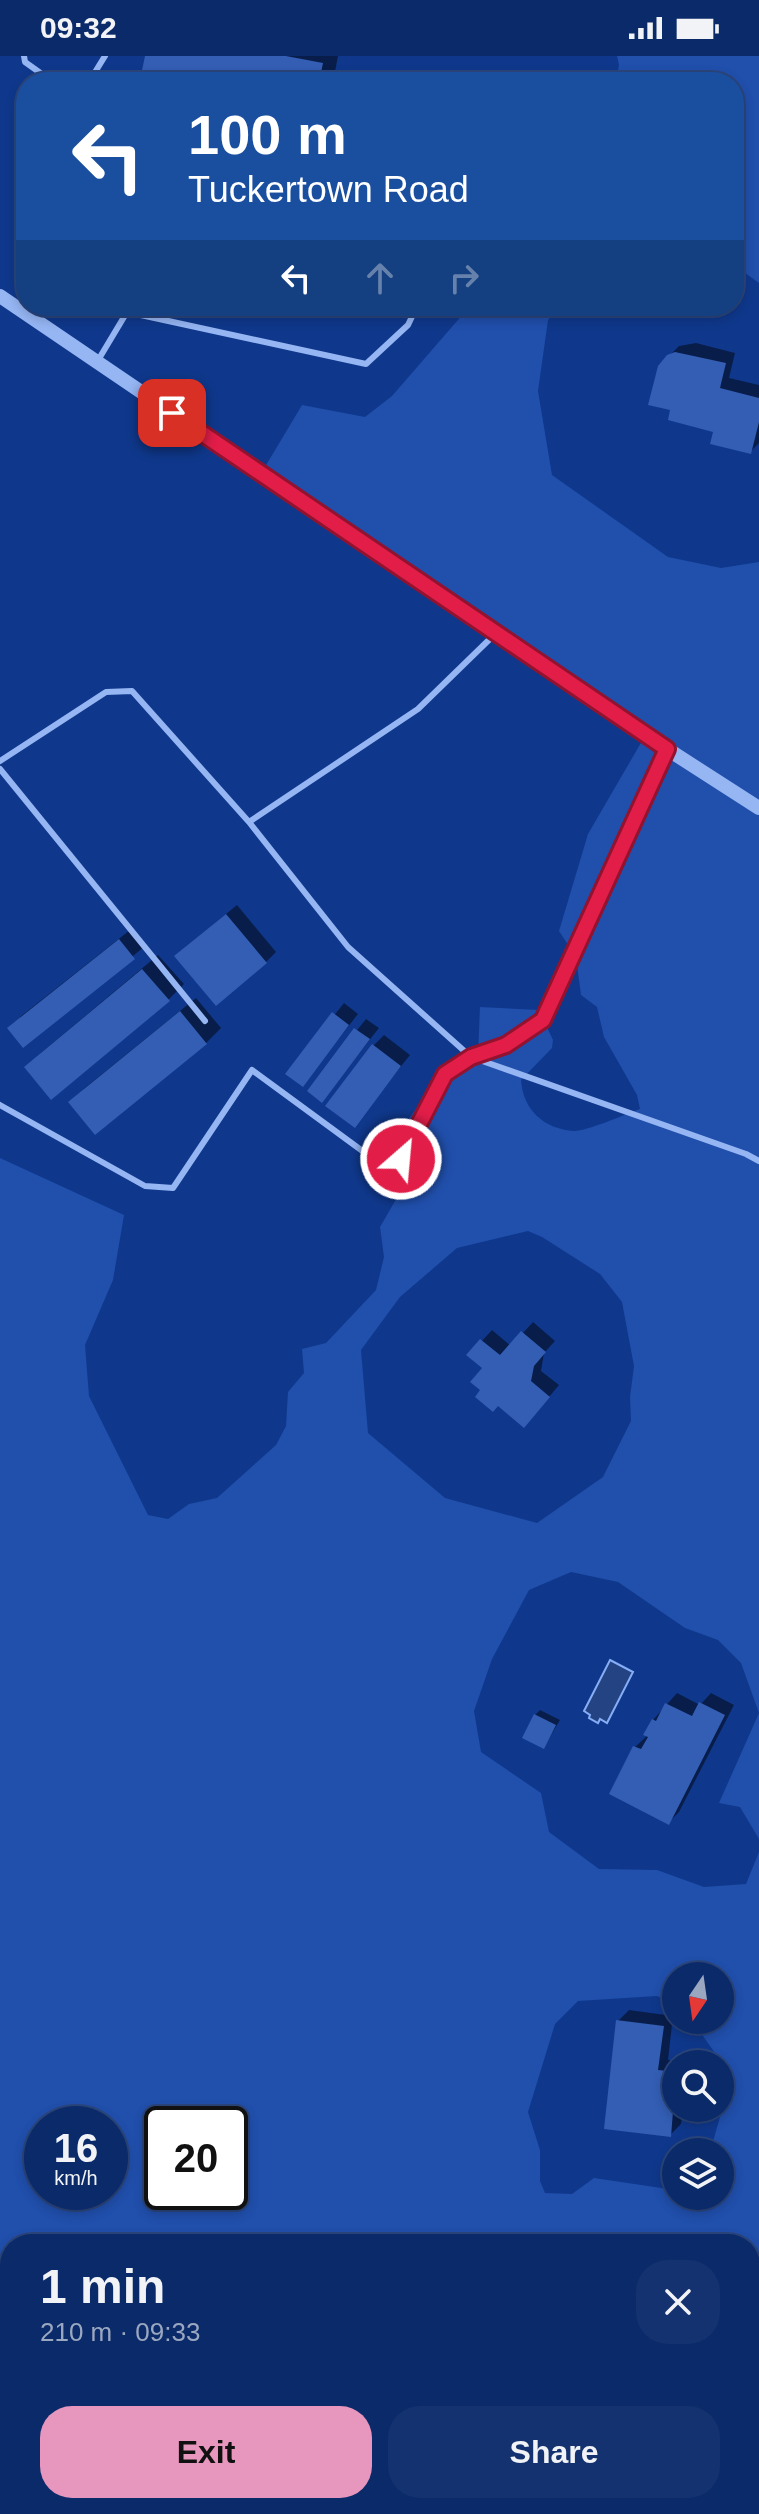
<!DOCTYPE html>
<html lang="en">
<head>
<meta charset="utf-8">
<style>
	body { margin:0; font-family:Arial,sans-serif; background:#14326f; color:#f1f3f6; height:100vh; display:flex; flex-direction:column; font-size:30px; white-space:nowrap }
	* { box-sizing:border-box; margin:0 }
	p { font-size:26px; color:#9aa7c0 }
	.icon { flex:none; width:44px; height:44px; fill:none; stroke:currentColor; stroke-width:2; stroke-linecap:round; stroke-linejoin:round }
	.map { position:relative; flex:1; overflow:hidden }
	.drawer { position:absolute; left:0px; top:2178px; width:760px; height:280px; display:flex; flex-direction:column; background:#0b2a69; border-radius:32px 32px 0 0; box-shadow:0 4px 12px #0003,0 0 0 2px #2b467d }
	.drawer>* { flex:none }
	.banner { position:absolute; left:16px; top:16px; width:728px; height:244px; border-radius:32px; box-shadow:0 4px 12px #0003,0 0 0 2px #2b467d; background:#1a4fa0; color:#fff; overflow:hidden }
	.needle { width:52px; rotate:193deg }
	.buttons { position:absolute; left:662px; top:1906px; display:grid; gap:16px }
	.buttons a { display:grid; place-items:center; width:72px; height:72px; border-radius:50%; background:#0b2a69; box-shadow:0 4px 12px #0003,0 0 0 2px #2b467d; font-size:40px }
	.speed { position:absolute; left:24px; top:2050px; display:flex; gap:16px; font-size:40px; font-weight:700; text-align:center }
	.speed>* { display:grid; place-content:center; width:104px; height:104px; border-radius:50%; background:#0b2a69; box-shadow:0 4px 12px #0003,0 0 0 2px #2b467d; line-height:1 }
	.speed small { font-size:20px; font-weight:400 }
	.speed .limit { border:4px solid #111; border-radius:12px; background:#fff; color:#111 }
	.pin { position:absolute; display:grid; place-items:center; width:68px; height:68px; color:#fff; margin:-34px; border-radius:16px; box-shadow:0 4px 12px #0006 }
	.me { position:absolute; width:88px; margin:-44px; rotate:27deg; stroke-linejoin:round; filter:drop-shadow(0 0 6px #0008) }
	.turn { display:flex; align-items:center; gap:28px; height:168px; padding:0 40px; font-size:36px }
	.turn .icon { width:104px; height:104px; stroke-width:2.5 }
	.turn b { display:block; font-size:56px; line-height:68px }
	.lanes { display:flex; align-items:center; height:76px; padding:0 40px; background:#0003; justify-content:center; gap:40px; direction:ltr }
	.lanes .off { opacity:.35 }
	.round { display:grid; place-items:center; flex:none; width:84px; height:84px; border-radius:32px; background:#14326f }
	.head { display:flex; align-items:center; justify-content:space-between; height:136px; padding:0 40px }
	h1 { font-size:48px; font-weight:700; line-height:60px }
	.button { display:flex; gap:16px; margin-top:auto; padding:16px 40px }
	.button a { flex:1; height:92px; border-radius:32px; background:#e797bd; color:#111; font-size:32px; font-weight:700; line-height:92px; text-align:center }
	.button a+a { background:#14326f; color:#f1f3f6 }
	.status { display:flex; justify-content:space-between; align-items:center; height:56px; padding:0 40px; background:#0b2a69; direction:ltr }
	.status svg { height:22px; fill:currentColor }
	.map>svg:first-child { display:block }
	.green { fill:#204fac; fill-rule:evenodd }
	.water { fill:#244382; stroke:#86aef7; stroke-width:2 }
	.shadow { fill:#0007 }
	.building { fill:#335eb4 }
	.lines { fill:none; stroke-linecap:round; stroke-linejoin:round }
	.service { stroke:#95b5f3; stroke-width:6 }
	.tertiary { stroke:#95b5f3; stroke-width:14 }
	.route-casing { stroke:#92132f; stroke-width:20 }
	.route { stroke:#e11d48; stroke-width:14 }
</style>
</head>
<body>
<div class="status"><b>09:32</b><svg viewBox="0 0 49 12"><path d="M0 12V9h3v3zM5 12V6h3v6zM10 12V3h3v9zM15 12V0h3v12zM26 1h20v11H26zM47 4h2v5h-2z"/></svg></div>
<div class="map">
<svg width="759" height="2458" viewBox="0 0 759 2458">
	<rect width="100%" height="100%" fill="#0f388c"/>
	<!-- green -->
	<path class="green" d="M617,0H759V227L734,209V26H616L619,9Z
		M470,250H559L548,264L538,335L552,419L668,501L721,512L759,506V1783L740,1751L719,1747L759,1657L741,1607L718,1584L685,1572L618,1526L571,1516L529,1534L492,1603L474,1655L481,1696L541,1737L549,1776L599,1813L657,1814L704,1831L746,1828L759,1796V2287L750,2281V2188H10V2448H428L430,2458H0V1102L124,1159L113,1224L85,1289L89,1340L148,1459L168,1463L189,1448L217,1442L276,1389L286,1370L288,1336L304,1317L302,1293L326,1287L376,1234L384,1201L380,1171L409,1121L402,1072L434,1028L478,1001L480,951L539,954L553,984L552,992L521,1024C523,1054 544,1073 574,1075C587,1075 626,1058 640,1053L637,1039L604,981L597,951L581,939L576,901L559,875L588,778L642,685L626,672L263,428L259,421L302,349L365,361L392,340ZM528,1175L542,1181L600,1218L622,1246L634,1310L630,1341L631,1365L603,1421L537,1467L445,1442L368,1377L361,1294L400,1241L457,1192ZM676,1920H720V1964H700L703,1980L722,2007L726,2040L710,2096H720V2140H676V2130L668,2133L594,2122L572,2138L545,2137L540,2125V2094L528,2056L555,1968L578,1945L657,1940L676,1948ZM42,2068H110V2136H42ZM162,2068H230V2136H162Z
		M759,2391V2458H617L624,2448H750V2393Z"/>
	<!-- water -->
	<path class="water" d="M610,1604L633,1616L607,1667L600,1663L598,1667L589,1662L590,1659L584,1655Z"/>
	<!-- shadow -->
	<path class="shadow" d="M147,0H338L333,26H188Z
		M696,287L735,297L729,322L759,329V387L750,396L716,374L672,353L668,301L679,290Z
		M237,849L276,896L266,906L187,890Z
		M130,874L144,891L23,989L20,961Z
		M158,899L184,928L169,943L26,1011L42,996Z
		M196,942L221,972L206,987L71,1046L86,1031Z
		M344,947L358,958L303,1028L288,1017Z
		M366,963L379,972L322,1044L309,1034Z
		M384,979L410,999L354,1069L373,990Z
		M533,1266L555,1285L544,1297L541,1315L559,1329L534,1359L483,1334L485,1311L469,1299L492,1274L511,1290Z
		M677,1637L700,1649L711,1637L734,1649L679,1756L669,1766L635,1691L648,1679L653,1664Z
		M540,1654L560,1664L544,1691L535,1659Z
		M629,1954L673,1960L668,2004L688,2007L676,2008V2052H683L681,2068L670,2079L618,1965Z"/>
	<!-- building -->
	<path class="building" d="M145,0H286L323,7L319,26H177L141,19Z
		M675,296L726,307L720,332L759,342V366L751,398L710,388L713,376L668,364L670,354L648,349L658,310L667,299Z
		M226,858L267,907L216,950L174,900Z
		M119,883L135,903L23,992L7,972Z
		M142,913L170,945L51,1044L24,1011Z
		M180,955L207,988L95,1079L68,1046Z
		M332,956L349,969L303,1031L285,1018Z
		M354,972L370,983L322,1047L307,1035Z
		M372,988L401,1010L355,1072L325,1050Z
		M521,1275L546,1296L534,1310L531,1325L550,1341L524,1372L498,1350L493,1356L475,1341L480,1334L470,1326L482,1312L466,1299L480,1283L500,1299Z
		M699,1646L725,1659L669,1769L609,1738L633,1690L641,1693L648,1681L643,1679L652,1663L656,1665L665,1647L692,1660Z
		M534,1658L556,1669L544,1693L522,1682Z
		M616,1964L664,1970L658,2014L676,2016L671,2081L604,2073Z"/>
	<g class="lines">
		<!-- service -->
		<path class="service" d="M24,0L25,6L53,26
			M89,26L105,0
			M127,256L366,308L408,269L417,250
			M97,306L127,256L125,250
			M0,705L106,636L132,635L249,766L418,653L496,577
			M0,713L205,965
			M249,766L348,891L471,1001L746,1098L759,1105
			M0,1049L145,1130L173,1132L252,1014L372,1102L401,1103L445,1018L471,1001L506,989L543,964L667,694"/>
		<!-- tertiary -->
		<path class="tertiary" d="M0,240L667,693L759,752"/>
	</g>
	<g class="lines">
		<defs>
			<path id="route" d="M172,357L667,693L543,964L506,989L471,1001L445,1018L401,1103"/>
		</defs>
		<!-- route casing -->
		<use href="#route" class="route-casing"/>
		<!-- route -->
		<use href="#route" class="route"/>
	</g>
</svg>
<div class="buttons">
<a><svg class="needle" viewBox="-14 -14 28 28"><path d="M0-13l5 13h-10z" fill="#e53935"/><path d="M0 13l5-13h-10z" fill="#9aa7c0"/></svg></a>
<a><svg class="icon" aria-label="search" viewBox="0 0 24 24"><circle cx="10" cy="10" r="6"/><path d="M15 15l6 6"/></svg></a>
<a><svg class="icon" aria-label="layers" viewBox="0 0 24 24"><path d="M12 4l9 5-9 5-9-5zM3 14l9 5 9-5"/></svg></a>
</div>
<div class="speed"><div>16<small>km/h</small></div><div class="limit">20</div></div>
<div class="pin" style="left:172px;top:357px;background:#d93025"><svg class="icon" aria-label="arrive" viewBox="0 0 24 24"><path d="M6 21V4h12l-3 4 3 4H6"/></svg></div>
<svg class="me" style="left:401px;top:1103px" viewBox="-20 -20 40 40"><circle r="17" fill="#e11d48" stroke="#fff" stroke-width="3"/><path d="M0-11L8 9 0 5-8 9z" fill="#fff"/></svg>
<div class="banner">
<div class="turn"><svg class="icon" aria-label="left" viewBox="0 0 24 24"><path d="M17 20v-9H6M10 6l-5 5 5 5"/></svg><div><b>100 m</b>Tuckertown Road</div></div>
<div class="lanes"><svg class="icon" aria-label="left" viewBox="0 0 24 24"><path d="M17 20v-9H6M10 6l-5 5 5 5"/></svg><svg class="icon off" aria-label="ahead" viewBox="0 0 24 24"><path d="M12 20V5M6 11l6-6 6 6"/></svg><svg class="icon off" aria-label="right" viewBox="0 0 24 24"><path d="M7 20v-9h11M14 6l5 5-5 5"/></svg></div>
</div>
<section class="drawer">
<div class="head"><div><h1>1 min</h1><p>210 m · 09:33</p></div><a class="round"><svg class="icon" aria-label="close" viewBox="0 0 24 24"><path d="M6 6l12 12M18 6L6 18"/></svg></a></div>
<div class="button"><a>Exit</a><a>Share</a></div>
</section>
</div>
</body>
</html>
